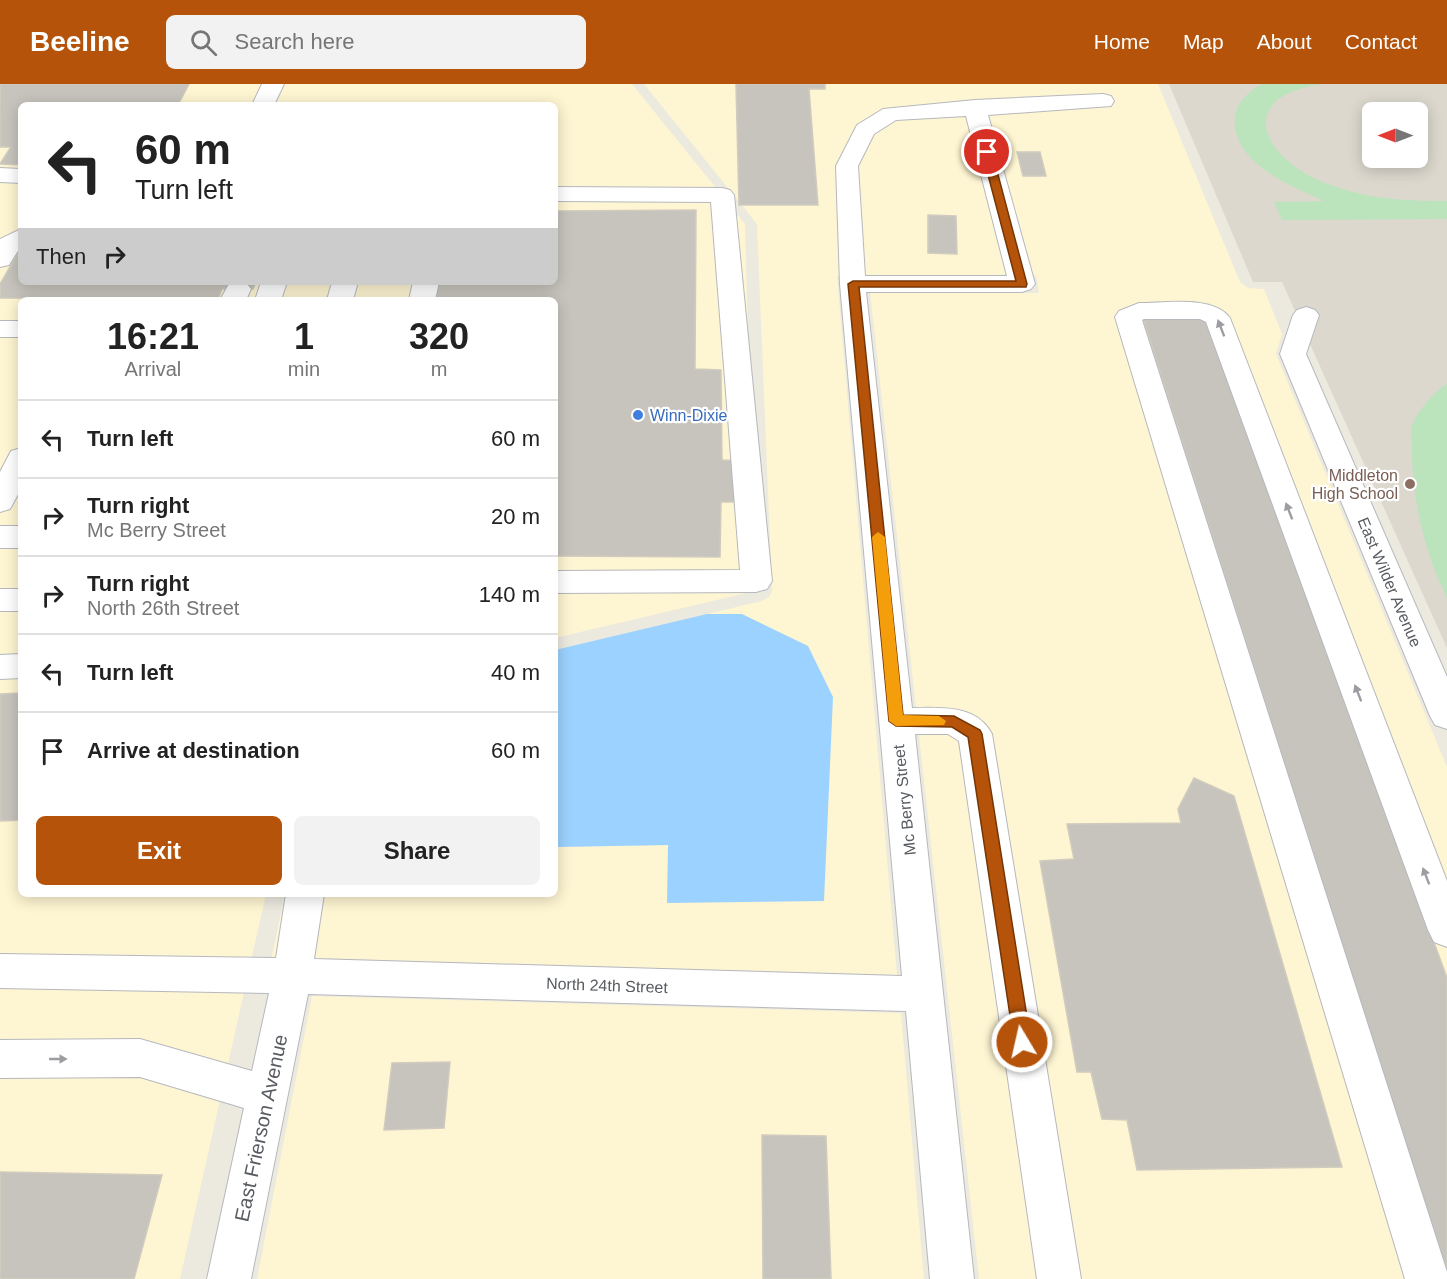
<!DOCTYPE html>
<html lang="en">
<head>
<meta charset="utf-8">
<style>
	body { margin:0; font-family:Arial,sans-serif; background:#f2f2f2; color:#222; height:100vh; display:flex; flex-direction:column; font-size:22px; white-space:nowrap }
	* { box-sizing:border-box; margin:0 }
	p { font-size:20px; color:#767676 }
	.icon { flex:none; width:33px; height:33px; fill:none; stroke:currentColor; stroke-width:2; stroke-linecap:round; stroke-linejoin:round }
	.map { position:relative; flex:1; overflow:hidden }
	.details { position:absolute; left:18px; top:213px; width:540px; height:600px; display:flex; flex-direction:column; background:#fff; border-radius:9px; box-shadow:0 3px 15px #0003 }
	.details>* { flex:none }
	.banner { position:absolute; left:18px; top:18px; width:540px; height:183px; border-radius:9px; box-shadow:0 3px 15px #0003; background:#fff; color:#222; overflow:hidden }
	.needle { width:39px; rotate:270deg }
	.buttons { position:absolute; left:1362px; top:18px; display:grid; gap:12px }
	.buttons a { display:grid; place-items:center; width:66px; height:66px; border-radius:9px; background:#fff; box-shadow:0 3px 15px #0003; font-size:30px }
	.pin { position:absolute; display:grid; place-items:center; width:51px; height:51px; color:#fff; margin:-26px; border:3px solid #fff; border-radius:50%; box-shadow:0 2px 6px #0007 }
	.me { position:absolute; width:66px; margin:-33px; rotate:351deg; stroke-linejoin:round; filter:drop-shadow(0 0 4px #0008) }
	.turn { display:flex; align-items:center; gap:21px; height:126px; padding:0 18px; font-size:27px }
	.turn .icon { width:78px; height:78px; stroke-width:2.5 }
	.turn b { display:block; font-size:42px; line-height:51px }
	.then { display:flex; align-items:center; height:57px; padding:0 18px; background:#0003; gap:12px; font-size:22px }
	.eta { display:flex; justify-content:space-evenly; align-items:center; height:102px; text-align:center }
	.eta b { font-size:36px; font-weight:800; line-height:42px }
	.primary-button { display:flex; gap:12px; margin-top:auto; padding:12px 18px }
	.primary-button a { flex:1; height:69px; border-radius:9px; background:#b45309; color:#fff; font-size:24px; font-weight:800; line-height:69px; text-align:center }
	.primary-button a+a { background:#f2f2f2; color:#222 }
	ul { padding:0; list-style:none }
	li { display:flex; align-items:center; gap:18px; height:78px; padding:0 18px; border-top:2px solid #e0e0e0 }
	li div { flex:1 }
	li b { display:block; font-size:22px }
	li em { font-style:normal }
	header { display:flex; align-items:center; gap:36px; box-sizing:border-box; height:84px; padding:0 30px; background:#b45309; color:#fff }
	header strong { font-size:28px }
	nav { display:flex; gap:33px; margin-inline-start:auto; font-size:21px }
	.search { width:420px; height:54px; background:#f2f2f2; display:flex; align-items:center; gap:15px; box-sizing:border-box; padding:0 21px; border-radius:9px; color:#767676; font-size:22px }
	.map>svg:first-child { display:block }
	.commercial { fill:#fef5d2; fill-rule:evenodd }
	.education { fill:#dcd8ce; fill-rule:evenodd }
	.green { fill:#bbe4bc }
	.water { fill:#9cd2ff }
	.building { fill:#c7c4bd; stroke:#d0cbbe; stroke-width:1.5 }
	.lines { fill:none; stroke-linecap:round; stroke-linejoin:round }
	.minor-casing { stroke:#b5b8bd; stroke-width:2 }
	.minor { fill:#fff; fill-rule:evenodd }
	.oneway { fill:#9b9da0 }
	.route { fill:#b45309; stroke:#753606; stroke-width:1.5 }
	.slow { fill:#f59e0b }
	.shop-dot { fill:#3f7fe0; stroke:#fff; stroke-width:2 }
	.education-dot { fill:#8d6e63; stroke:#fff; stroke-width:2 }
	.labels { text-anchor:middle; stroke-width:4.5; stroke-linejoin:round; paint-order:stroke }
	.shop-label { font-size:16px; fill:#366cbe; stroke:#fff; text-anchor:start }
	.education-label { font-size:16px; fill:#785e54; stroke:#fff; text-anchor:end }
	.street-label { font-size:16px; fill:#585c61; stroke:#fff }
	.near-street-label { font-size:20px; fill:#585c61; stroke:#fff }
</style>
</head>
<body>
<header>
<strong>Beeline</strong>
<div class="search"><svg class="icon" aria-label="search" viewBox="0 0 24 24"><circle cx="10" cy="10" r="6"/><path d="M15 15l6 6"/></svg>Search here</div>
<nav><a>Home</a><a>Map</a><a>About</a><a>Contact</a></nav>
</header>
<div class="map">
<svg width="1447" height="1195" viewBox="0 0 1447 1195">
	<rect width="100%" height="100%" fill="#ece9df"/>
	<!-- commercial -->
	<path class="commercial" d="M0,0H632L745,140L755,507L555,554V216H21V810H266L180,1195H0ZM21,21H555V198H21Z
		M644,0H1158L1240,198L1248,204L1264,205L1282,250L1276,270L1447,683V1195H979L870,208L1039,209L1036,192H837L897,891L274,873L267,896L285,810H555V763L668,761V819L742,530H707L762,517L769,513L772,507L757,140Z
		M312,912L901,929L924,1195H257Z"/>
	<!-- education -->
	<path class="education" d="M1169,0H1447V564L1282,198H1253ZM1372,28H1418V74H1372Z"/>
	<!-- green -->
	<path class="green" d="M1262,0H1323C1234,12 1260,73 1325,99C1365,115 1405,117 1447,117V135L1282,136L1274,118L1324,117C1293,103 1235,80 1235,39C1234,21 1247,8 1262,0Z
		M1447,300V514C1424,468 1411,411 1412,361C1412,355 1410,347 1412,342C1416,328 1435,307 1447,300Z"/>
	<!-- water -->
	<path class="water" d="M707,530H742L808,562L833,613L824,817L667,819L668,761L555,763V566Z"/>
	<!-- building -->
	<path class="building" d="M0,0H189L178,21H21V81L0,80L11,63H0Z
		M736,0H825V5H809L818,121H739Z
		M1017,68H1040L1046,92H1023Z
		M696,126L695,285L721,286L722,376L743,377V418H721L720,473L555,472V216H434L438,198H555V127Z
		M928,131L956,132L957,170L928,169Z
		M21,164V198H256L253,205H222L218,215L0,214V200Z
		M1142,231L1205,232L1447,894V1191Z
		M21,609V736L0,737V610Z
		M1194,694L1234,712L1342,1083L1137,1086L1127,1036L1102,1035L1091,988H1077L1040,777L1074,775L1067,740L1181,739L1178,725Z
		M450,978L444,1044L384,1046L392,979Z
		M762,1051L826,1052L831,1195H763Z
		M0,1088L162,1091L134,1195H0Z"/>
	<g class="lines">
		<defs>
			<path id="minor" d="M262,0H284L274,21H252Z
				M1103,10L1111,12L1114,17L1111,22L988,31L1035,200L1031,205L1022,208H866L912,624C941,624 976,620 992,650L1081,1195H1037L959,657L948,650H915L974,1195H930L906,927L308,910L251,1195H207L244,1024L140,993L0,994V956L140,955L252,987L269,909L0,904V870L276,874L286,810H324L314,875L902,892L840,200L836,82L857,41L883,25L975,16ZM966,32L1007,192H865L858,82L874,50L896,36Z
				M0,84L21,85V99L0,98Z
				M555,103L722,104L730,106L734,111L772,497L767,505L756,508L555,509V487L740,486L711,118L555,117Z
				M21,145V162L9,181L0,183V155Z
				M240,198L247,200L251,205L246,216H220L229,200Z
				M261,198H287L281,216H255Z
				M332,198H358L353,216H327Z
				M413,198H439L435,216H409Z
				M1139,219C1164,219 1214,211 1230,234L1447,797V863L1434,858L1428,846L1206,238L1200,235H1144L1142,236L1447,1188V1195H1405L1115,233L1119,227Z
				M1306,223L1315,226L1319,231L1306,270L1447,593V645L1435,641L1430,632L1280,270L1293,231L1297,226Z
				M0,237H21V253H0Z
				M21,364V405L10,425L0,428V388L11,367Z
				M0,442H21V464H0Z
				M0,505H21V527H0Z
				M21,570V594L0,595V571Z"/>
		</defs>
		<!-- minor casing -->
		<use href="#minor" class="minor-casing"/>
		<!-- minor -->
		<use href="#minor" class="minor"/>
	</g>
	<!-- one-way arrows -->
	<defs><path id="oneway-solid" d="M-6-.8H1V-3.2L6.5 0L1 3.2V.8H-6Z" transform="scale(1.5)"/></defs>
	<g class="oneway">
		<use href="#oneway-solid" transform="translate(1221 244) rotate(-111)"/>
		<use href="#oneway-solid" transform="translate(1289 427) rotate(-111)"/>
		<use href="#oneway-solid" transform="translate(1358 609) rotate(-111)"/>
		<use href="#oneway-solid" transform="translate(1426 792) rotate(-111)"/>
		<use href="#oneway-solid" transform="translate(58 975)"/>
	</g>
	<!-- route -->
	<path class="route" d="M987,65L992,68L1027,200L1026,203H859L903,631L954,632L980,646L982,650L1031,958L1028,964L1022,966L1016,964L1014,958L968,653L952,643L896,642L889,637L848,200L853,197H1016L982,68Z"/>
	<!-- slow -->
	<path class="slow" d="M878,448L885,453L903,631L939,632L946,637L944,641L896,642L889,637L872,453Z"/>
	<!-- markers -->
	<circle class="shop-dot" cx="638" cy="331" r="6"/>
	<circle class="education-dot" cx="1410" cy="400" r="6"/>
	<g class="labels">
		<!-- shop labels -->
		<g class="shop-label">
			<text x="650" y="337">Winn-Dixie</text>
		</g>
		<!-- education labels -->
		<g class="education-label">
			<text x="1398" y="397">Middleton<tspan x="1398" dy="18">High School</tspan></text>
		</g>
		<!-- street labels -->
		<g class="street-label">
			<text transform="translate(1390 498) rotate(67)" y="6">East Wilder Avenue</text>
			<text transform="translate(904 716) rotate(-96)" y="6">Mc Berry Street</text>
			<text transform="translate(607 901) rotate(2)" y="6">North 24th Street</text>
		</g>
		<!-- near-street labels -->
		<g class="near-street-label">
			<text transform="translate(261 1044) rotate(-78)" y="7">East Frierson Avenue</text>
		</g>
	</g>
</svg>
<div class="buttons">
<a><svg class="needle" viewBox="-14 -14 28 28"><path d="M0-13l5 13h-10z" fill="#e53935"/><path d="M0 13l5-13h-10z" fill="#767676"/></svg></a>
</div>
<div class="pin" style="left:987px;top:68px;background:#d93025"><svg class="icon" aria-label="arrive" viewBox="0 0 24 24"><path d="M6 21V4h12l-3 4 3 4H6"/></svg></div>
<svg class="me" style="left:1022px;top:958px" viewBox="-20 -20 40 40"><circle r="17" fill="#b45309" stroke="#fff" stroke-width="3"/><path d="M0-11L8 9 0 5-8 9z" fill="#fff"/></svg>
<div class="banner">
<div class="turn"><svg class="icon" aria-label="left" viewBox="0 0 24 24"><path d="M17 20v-9H6M10 6l-5 5 5 5"/></svg><div><b>60 m</b>Turn left</div></div>
<div class="then">Then<svg class="icon" aria-label="right" viewBox="0 0 24 24"><path d="M7 20v-9h11M14 6l5 5-5 5"/></svg></div>
</div>
<section class="details">
<div class="eta">
<div><b>16:21</b><p>Arrival</p></div>
<div><b>1</b><p>min</p></div>
<div><b>320</b><p>m</p></div>
</div>
<ul>
<li><svg class="icon" aria-label="left" viewBox="0 0 24 24"><path d="M17 20v-9H6M10 6l-5 5 5 5"/></svg><div><b>Turn left</b></div><em>60 m</em></li>
<li><svg class="icon" aria-label="right" viewBox="0 0 24 24"><path d="M7 20v-9h11M14 6l5 5-5 5"/></svg><div><b>Turn right</b><p>Mc Berry Street</p></div><em>20 m</em></li>
<li><svg class="icon" aria-label="right" viewBox="0 0 24 24"><path d="M7 20v-9h11M14 6l5 5-5 5"/></svg><div><b>Turn right</b><p>North 26th Street</p></div><em>140 m</em></li>
<li><svg class="icon" aria-label="left" viewBox="0 0 24 24"><path d="M17 20v-9H6M10 6l-5 5 5 5"/></svg><div><b>Turn left</b></div><em>40 m</em></li>
<li><svg class="icon" aria-label="arrive" viewBox="0 0 24 24"><path d="M6 21V4h12l-3 4 3 4H6"/></svg><div><b>Arrive at destination</b></div><em>60 m</em></li>
</ul>
<div class="primary-button"><a>Exit</a><a>Share</a></div>
</section>
</div>
</body>
</html>
